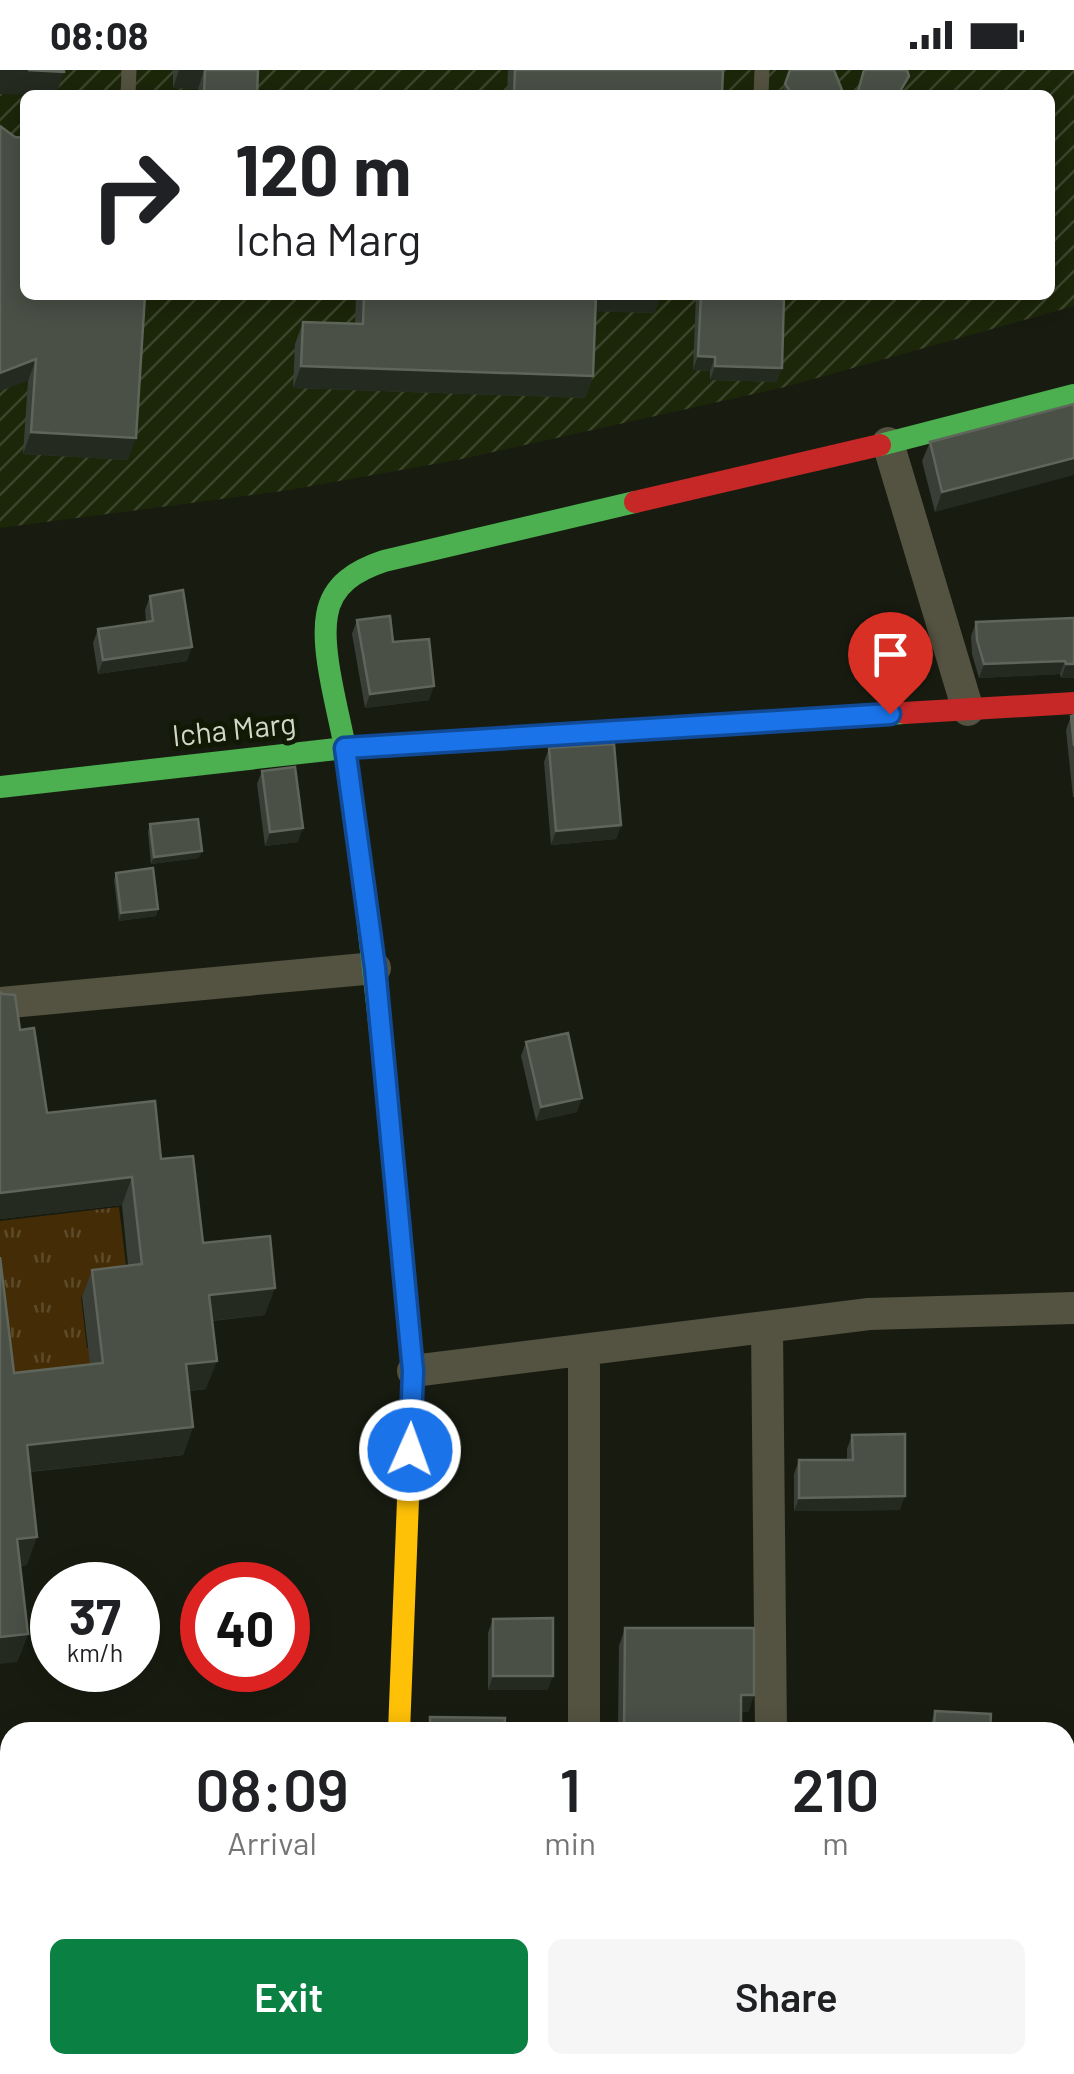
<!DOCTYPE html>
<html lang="en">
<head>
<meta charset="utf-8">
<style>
	body { margin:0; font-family:Barlow,sans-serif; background:#f6f6f6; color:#202124; height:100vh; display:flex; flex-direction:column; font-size:38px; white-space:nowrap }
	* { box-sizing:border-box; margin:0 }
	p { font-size:32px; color:#757577 }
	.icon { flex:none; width:55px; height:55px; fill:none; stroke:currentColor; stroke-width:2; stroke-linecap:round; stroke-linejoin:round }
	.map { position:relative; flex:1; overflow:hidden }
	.details { position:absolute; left:0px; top:1652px; width:1075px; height:352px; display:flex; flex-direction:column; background:#fff; border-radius:30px 30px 0 0; box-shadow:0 5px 25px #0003 }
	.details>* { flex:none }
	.top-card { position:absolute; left:20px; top:20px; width:1035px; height:210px; border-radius:15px; box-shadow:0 5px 25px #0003; background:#fff; color:#202124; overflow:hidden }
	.speed { position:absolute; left:30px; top:1492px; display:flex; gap:20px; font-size:50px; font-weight:700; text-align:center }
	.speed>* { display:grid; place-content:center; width:130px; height:130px; border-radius:50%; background:#fff; box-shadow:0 5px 25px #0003; line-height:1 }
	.speed small { font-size:25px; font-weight:400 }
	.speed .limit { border:15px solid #d22; background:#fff; color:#111 }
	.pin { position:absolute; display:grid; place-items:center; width:85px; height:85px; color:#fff; margin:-102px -42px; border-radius:50% 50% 50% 0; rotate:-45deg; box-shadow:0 0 10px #0007 }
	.pin .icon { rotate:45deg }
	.me { position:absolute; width:110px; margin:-55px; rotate:2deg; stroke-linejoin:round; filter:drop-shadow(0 0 8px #0008) }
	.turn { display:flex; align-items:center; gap:35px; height:210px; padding:0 50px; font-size:45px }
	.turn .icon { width:130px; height:130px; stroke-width:2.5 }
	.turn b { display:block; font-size:70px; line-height:85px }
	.eta { display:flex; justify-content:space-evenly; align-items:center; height:170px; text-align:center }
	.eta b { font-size:60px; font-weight:600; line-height:70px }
	.button { display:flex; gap:20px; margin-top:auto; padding:20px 50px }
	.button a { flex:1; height:115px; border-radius:15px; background:#0b8043; color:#fff; font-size:40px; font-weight:600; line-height:115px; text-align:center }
	.button a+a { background:#f6f6f6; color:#202124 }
	.status { display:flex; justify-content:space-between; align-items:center; height:70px; padding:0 50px; background:#fff; direction:ltr }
	.status svg { height:28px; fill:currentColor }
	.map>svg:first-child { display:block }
	.industrial { fill:url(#industrial-furrows); fill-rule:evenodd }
	.grass { fill:url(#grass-tufts) }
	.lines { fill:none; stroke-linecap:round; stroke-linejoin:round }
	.lane { stroke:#545240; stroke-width:15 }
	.street { stroke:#545240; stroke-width:32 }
	.fast { stroke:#4caf50; stroke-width:22 }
	.slow { stroke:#ffc107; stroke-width:22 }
	.jam { stroke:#c62828; stroke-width:22 }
	.wall { fill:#393f36 }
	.shaded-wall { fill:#252a20 }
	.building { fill:#4a5046; stroke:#5f655a; stroke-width:2.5 }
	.route-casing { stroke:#114b97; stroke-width:25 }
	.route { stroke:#1a73e8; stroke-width:18 }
	.labels { text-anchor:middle; stroke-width:10; stroke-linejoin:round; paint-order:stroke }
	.street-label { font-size:30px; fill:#d2d8c9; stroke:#111803 }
</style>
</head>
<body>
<div class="status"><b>08:08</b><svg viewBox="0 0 49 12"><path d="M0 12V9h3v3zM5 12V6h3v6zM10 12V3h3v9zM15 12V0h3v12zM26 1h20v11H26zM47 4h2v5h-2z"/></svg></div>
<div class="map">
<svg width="1074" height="2004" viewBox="0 0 1074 2004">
	<defs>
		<pattern id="industrial-furrows" width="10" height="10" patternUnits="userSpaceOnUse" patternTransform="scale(2.5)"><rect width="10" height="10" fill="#1c2609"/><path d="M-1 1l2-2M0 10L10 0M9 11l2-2" fill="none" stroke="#3c452c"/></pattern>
		<pattern id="grass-tufts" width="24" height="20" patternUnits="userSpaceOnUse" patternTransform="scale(2.5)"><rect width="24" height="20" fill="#432c06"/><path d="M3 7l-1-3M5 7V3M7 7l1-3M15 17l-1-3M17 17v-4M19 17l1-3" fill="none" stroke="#5d4a29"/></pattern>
	</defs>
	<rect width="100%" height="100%" fill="#181c10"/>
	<!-- industrial -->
	<path class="industrial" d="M0,0H1074V236L785,317L457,390L283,421L0,458ZM25,25H1050V225H25Z"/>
	<!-- grass -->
	<path class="grass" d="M119,1137L129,1220L81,1227L87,1278L134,1275L139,1314L5,1331L0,1287V1151Z"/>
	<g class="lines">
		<!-- lane -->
		<path class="lane" d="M128,25L129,0
			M761,25L762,0"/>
		<!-- street -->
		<path class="street" d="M888,373L968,640
			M0,933L375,898
			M767,1259L771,1662
			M413,1301L869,1244L1074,1238
			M584,1662V1282
			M34,1995V2004
			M205,1995L206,2004
			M399,1995L400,2004
			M594,1995V2004
			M793,1995L794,2004"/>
		<!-- fast -->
		<path class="fast" d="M880,375L1074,325
			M0,717L345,678L904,643
			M391,1070C379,943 364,816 347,689C341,649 320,583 327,545C332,514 357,500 384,491L635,432"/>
		<!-- slow -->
		<path class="slow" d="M391,1070L413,1301L399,1662"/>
		<!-- jam -->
		<path class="jam" d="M635,432L880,375
			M904,643L1074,633"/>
	</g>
	<!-- wall -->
	<path class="wall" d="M173,0H258L257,25H197L198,19L173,18Z
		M508,0H723L722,25H507Z
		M789,0L844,25H786L783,21Z
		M0,56L128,390L23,384L28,311Z
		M356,225H661L654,243L596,241L593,306L585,328L293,318L295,274L303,252L355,253Z
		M696,225H784L777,312L710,310V301L693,300Z
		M1074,334L935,442L922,391L930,372Z
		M150,526L187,591L98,604L93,573L98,559L146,552L145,540Z
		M1074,548V608H1061L1060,604L979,608L972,584L971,566L976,552Z
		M357,550L393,572L429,630L365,638L352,564Z
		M1074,645V727H1073L1066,660L1071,646Z
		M549,678L621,755L616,769L551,775L544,692Z
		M262,701L298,772L265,776L257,714Z
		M150,754L199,788L151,794L148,762Z
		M116,803L158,839L156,846L119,851L114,810Z
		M20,960L47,1043L161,1089L203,1173L265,1245L212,1251L206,1319L189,1321L193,1357L183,1385L30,1402L27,1495L20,1496L28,1564L17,1592L14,1303L90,1294L82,1227L92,1200L128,1195L122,1135L0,1149Z
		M526,972L577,1042L536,1051L521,986Z
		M852,1365L900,1440L794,1441V1404L799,1390H847V1379Z
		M493,1549L548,1620H488V1563Z
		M625,1558L754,1625L748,1642H741V1662H618L619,1576Z
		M935,1641L990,1662H928Z"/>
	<!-- shaded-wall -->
	<path class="shaded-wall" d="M0,0H28L64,2L56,25H29L0,24Z
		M179,0H204L198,19L173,18Z
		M594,225H661L654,243L588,241Z
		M698,286L715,287L710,301L693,300Z
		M36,289L28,311L0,321V303Z
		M301,296L593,306L585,328L293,318Z
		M715,296L782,298L777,312L710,310Z
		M31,362L136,368L128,390L23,384Z
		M1074,388V405L935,442L942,422Z
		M192,577L187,591L98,604L103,590Z
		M1065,591L1060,604L979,608L984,594Z
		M1066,594H1074V608H1061Z
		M434,616L429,630L365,638L370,624Z
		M621,755L616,769L551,775L556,761Z
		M303,758L298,772L265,776L270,762Z
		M202,781L199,788L151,794L154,787Z
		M158,839L156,846L119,851L121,843Z
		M582,1028L577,1042L536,1051L541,1037Z
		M132,1107L122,1135L0,1149V1123Z
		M275,1218L265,1245L199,1252L209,1225Z
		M217,1291L206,1319L176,1322L186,1294Z
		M193,1357L183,1385L17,1403L27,1375Z
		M905,1426L900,1440L794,1441L799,1428Z
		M37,1467L27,1495L7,1497L17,1469Z
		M28,1564L17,1592L0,1594V1567Z
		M493,1606H553L548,1620H488Z
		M741,1625H754L748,1642H734Z"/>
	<!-- building -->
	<path class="building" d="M28,0H64V2Z
		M205,0H258L257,25H204Z
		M515,0H723L722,25H514Z
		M790,0H834L844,25H793L785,14Z
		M864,0H907L909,6L899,23L900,25H857Z
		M0,56L15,67L25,68V225H145L136,368L31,362L36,289L0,303Z
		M364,225H596L593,306L301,296L303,252L363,254Z
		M701,225H784L782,298L715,296V287L698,286Z
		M1074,334V388L942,422L930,372Z
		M183,520L192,577L103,590L98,559L153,551L150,526Z
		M390,546L393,572L429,569L434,616L370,624L357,550Z
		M1074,548V594H1066L1065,591L984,594L977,570L976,552Z
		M1074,645V676L1071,646Z
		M614,674L621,755L556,761L549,678Z
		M295,697L303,758L270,762L262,701Z
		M198,749L202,781L154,787L150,754Z
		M153,798L158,839L121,843L116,803Z
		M0,922L3,924L15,925L20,960L34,958L47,1043L155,1031L161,1089L193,1086L203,1173L270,1166L275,1218L209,1225L217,1291L186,1294L193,1357L27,1375L37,1467L17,1469L28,1564L0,1567V1187L14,1303L103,1293L92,1200L142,1194L132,1107L0,1123Z
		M568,963L582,1028L541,1037L526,972Z
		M905,1364V1426L799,1428V1390H853L852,1365Z
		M553,1548V1606H493V1549Z
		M625,1558H754V1625H741V1662H624Z
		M935,1641L991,1644L990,1662H934Z
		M430,1647L505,1648L504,1662H430Z
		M261,1995H337L341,2004H260Z"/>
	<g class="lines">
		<defs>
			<path id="route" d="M410,1380L413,1301L375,898L345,678L890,644"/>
		</defs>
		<!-- route casing -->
		<use href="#route" class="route-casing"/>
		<!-- route -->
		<use href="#route" class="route"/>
	</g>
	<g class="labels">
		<!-- street labels -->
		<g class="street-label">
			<text transform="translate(234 660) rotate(-6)" y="10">Icha Marg</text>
		</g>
	</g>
</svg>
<div class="speed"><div>37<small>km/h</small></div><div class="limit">40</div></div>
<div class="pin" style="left:890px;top:644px;background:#d93025"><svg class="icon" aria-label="arrive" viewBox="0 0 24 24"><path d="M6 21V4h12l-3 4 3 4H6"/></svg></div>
<svg class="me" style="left:410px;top:1380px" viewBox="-20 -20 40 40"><circle r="17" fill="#1a73e8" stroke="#fff" stroke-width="3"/><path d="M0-11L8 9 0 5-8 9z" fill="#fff"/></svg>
<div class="top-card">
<div class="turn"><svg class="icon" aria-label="right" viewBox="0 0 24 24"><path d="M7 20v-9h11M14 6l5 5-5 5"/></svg><div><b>120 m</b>Icha Marg</div></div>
</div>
<section class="details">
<div class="eta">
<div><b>08:09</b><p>Arrival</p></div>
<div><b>1</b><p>min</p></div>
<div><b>210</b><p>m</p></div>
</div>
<div class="button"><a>Exit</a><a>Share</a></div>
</section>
</div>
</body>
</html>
